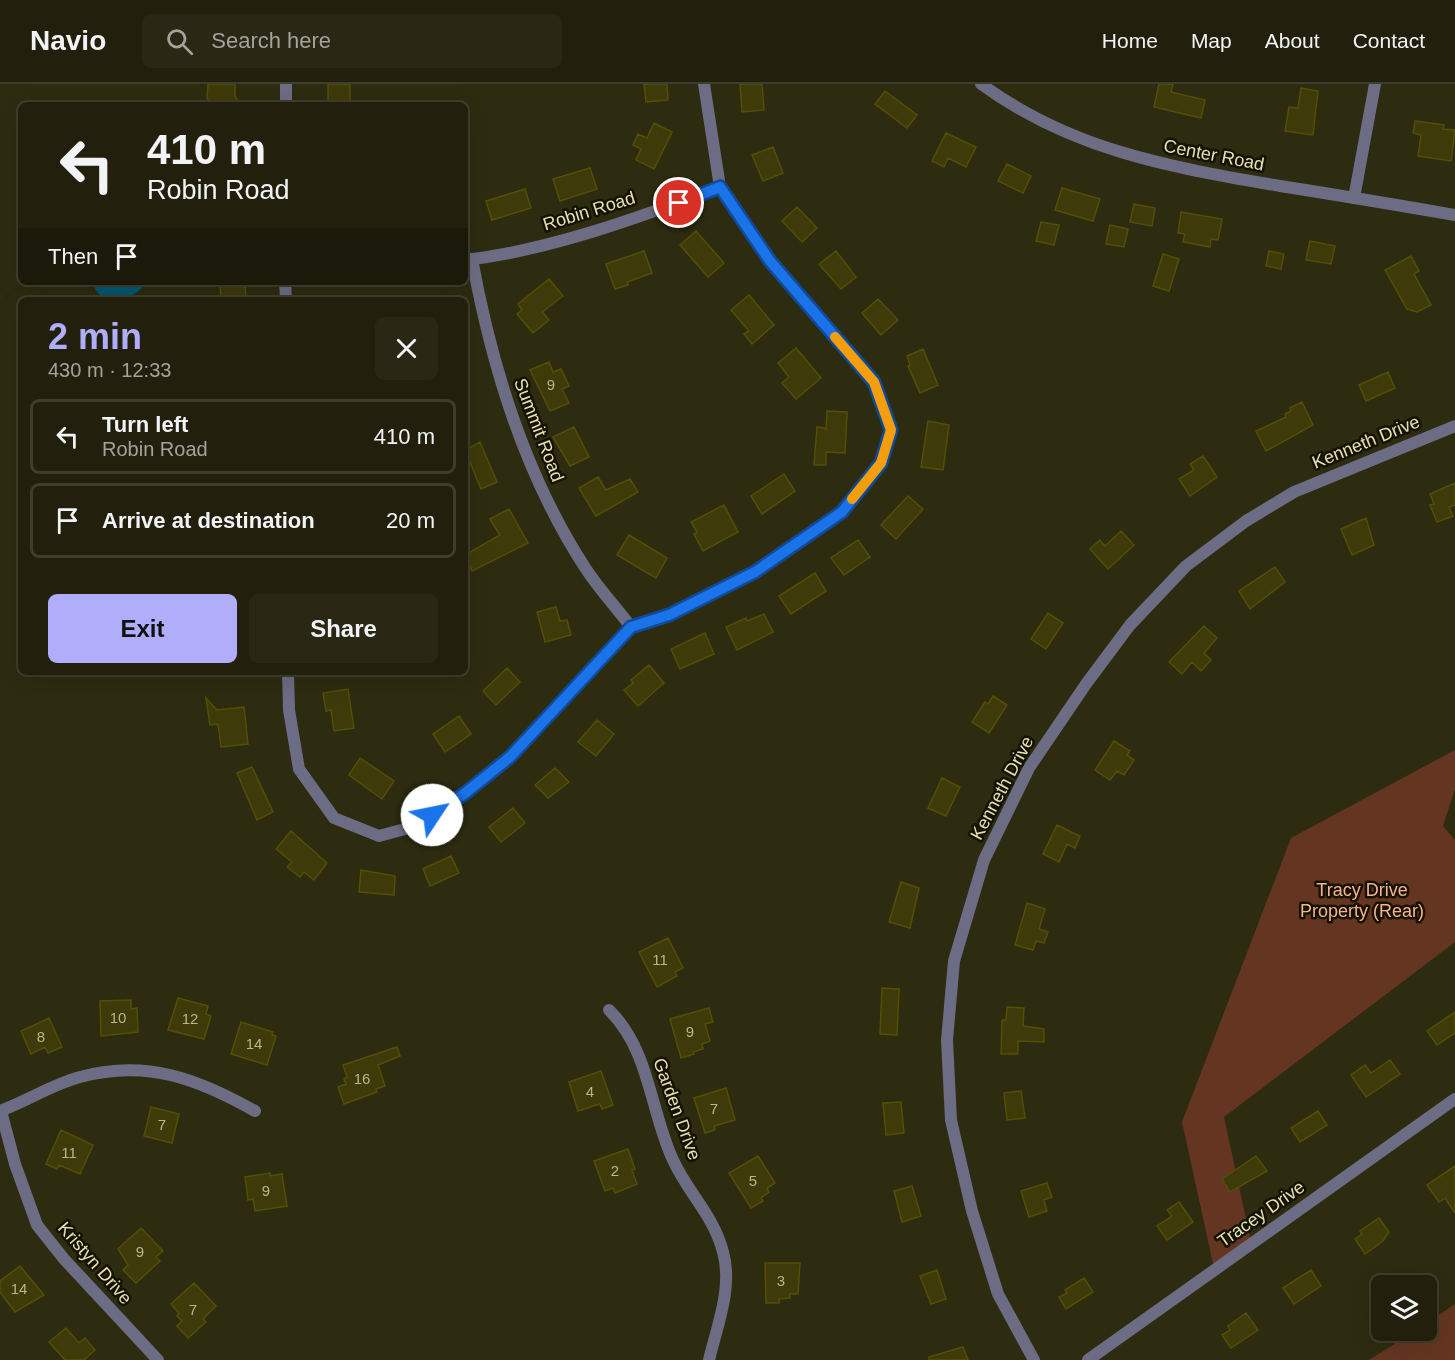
<!DOCTYPE html>
<html lang="en">
<head>
<meta charset="utf-8">
<style>
	body { margin:0; font-family:Helvetica,sans-serif; background:#2a2815; color:#f1f3f6; height:100vh; display:flex; flex-direction:column; font-size:22px; white-space:nowrap }
	* { box-sizing:border-box; margin:0 }
	p { font-size:20px; color:#a2a39d }
	.icon { flex:none; width:33px; height:33px; fill:none; stroke:currentColor; stroke-width:2; stroke-linecap:round; stroke-linejoin:round }
	.map { position:relative; flex:1; overflow:hidden }
	.panel { position:absolute; left:18px; top:213px; width:450px; height:378px; display:flex; flex-direction:column; background:#22200c; border-radius:9px; box-shadow:0 6px 24px #0002,0 0 0 2px #3f3e2d }
	.panel>* { flex:none }
	.guide { position:absolute; left:18px; top:18px; width:450px; height:183px; border-radius:9px; box-shadow:0 6px 24px #0002,0 0 0 2px #3f3e2d; background:#22200c; color:#f1f3f6; overflow:hidden }
	.tools { position:absolute; left:1371px; top:1191px; display:grid; gap:12px }
	.tools a { display:grid; place-items:center; width:66px; height:66px; border-radius:9px; background:#22200c; box-shadow:0 6px 24px #0002,0 0 0 2px #3f3e2d; font-size:30px }
	.pin { position:absolute; display:grid; place-items:center; width:51px; height:51px; color:#fff; margin:-26px; border:3px solid #fff; border-radius:50%; box-shadow:0 2px 6px #0007 }
	.me { position:absolute; width:66px; margin:-33px; rotate:56deg; stroke-linejoin:round; filter:drop-shadow(0 0 4px #0008) }
	.turn { display:flex; align-items:center; gap:21px; height:126px; padding:0 30px; font-size:27px }
	.turn .icon { width:78px; height:78px; stroke-width:2.5 }
	.turn b { display:block; font-size:42px; line-height:51px }
	.then { display:flex; align-items:center; height:57px; padding:0 30px; background:#0003; gap:12px; font-size:22px }
	.round { display:grid; place-items:center; flex:none; width:63px; height:63px; border-radius:9px; background:#2a2815 }
	.headline { display:flex; align-items:center; justify-content:space-between; height:102px; padding:0 30px }
	h1 { font-size:36px; font-weight:600; line-height:45px; color:#b0aefa }
	.cta { display:flex; gap:12px; margin-top:auto; padding:12px 30px }
	.cta a { flex:1; height:69px; border-radius:9px; background:#b0aefa; color:#111; font-size:24px; font-weight:600; line-height:69px; text-align:center }
	.cta a+a { background:#2a2815; color:#f1f3f6 }
	ul { padding:0; list-style:none }
	li { display:flex; align-items:center; gap:18px; height:75px; margin:0 12px 9px; padding:0 18px; border:3px solid #3f3e2d; border-radius:9px }
	li div { flex:1 }
	li b { display:block; font-size:22px }
	li em { font-style:normal }
	header { display:flex; align-items:center; gap:36px; box-sizing:border-box; height:84px; padding:0 30px; background:#22200c; border-bottom:2px solid #3f3e2d }
	header strong { font-size:28px }
	nav { display:flex; gap:33px; margin-inline-start:auto; font-size:21px }
	.search { width:420px; height:54px; background:#2a2815; display:flex; align-items:center; gap:15px; box-sizing:border-box; padding:0 21px; border-radius:9px; color:#a2a39d; font-size:22px }
	.map>svg:first-child { display:block }
	.green { fill:#643621 }
	.water { fill:#005972 }
	.building { fill:#3e3a09; stroke:#544f05; stroke-width:1.5 }
	.lines { fill:none; stroke-linecap:round; stroke-linejoin:round }
	.minor { stroke:#6c6c84; stroke-width:12 }
	.tertiary { stroke:#6c6c84; stroke-width:12 }
	.route-casing { stroke:#114b97; stroke-width:15 }
	.route { stroke:#1a73e8; stroke-width:10 }
	.slow { stroke:#f59e0b; stroke-width:10 }
	.labels { text-anchor:middle; stroke-width:5; stroke-linejoin:round; paint-order:stroke }
	.number-label { font-size:15px; fill:#b9b68c }
	.street-label { font-size:18px; fill:#e2e0b7; stroke:#151300 }
	.park-label { font-size:18px; fill:#f6b293; stroke:#151300 }
</style>
</head>
<body>
<header>
<strong>Navio</strong>
<div class="search"><svg class="icon" aria-label="search" viewBox="0 0 24 24"><circle cx="10" cy="10" r="6"/><path d="M15 15l6 6"/></svg>Search here</div>
<nav><a>Home</a><a>Map</a><a>About</a><a>Contact</a></nav>
</header>
<div class="map">
<svg width="1455" height="1276" viewBox="0 0 1455 1276">
	<rect width="100%" height="100%" fill="#2d2b10"/>
	<!-- green -->
	<path class="green" d="M1455,666V705L1443,742L1455,756V858L1224,1033L1251,1158L1214,1184L1182,1038L1291,754Z
		M1455,1220V1276H1369L1415,1247L1426,1246L1427,1239Z"/>
	<!-- water -->
	<path class="water" d="M96,198H147C135,215 108,225 95,205Z"/>
	<!-- building -->
	<path class="building" d="M208,0H235V12L240,21H212L207,14Z
		M328,0H350V21H328Z
		M644,0H667L668,16L646,18Z
		M740,0H762L764,26L742,28Z
		M1159,0H1173L1171,8L1205,16L1201,34L1154,23Z
		M1301,4L1318,7L1313,51L1285,47L1289,23L1298,24Z
		M885,7L917,31L907,44L875,20Z
		M1415,37L1444,41L1443,45L1455,46L1451,77L1418,72L1421,51L1413,49Z
		M654,39L672,48L654,85L636,76L641,65L633,61L638,50L647,54Z
		M946,49L976,63L966,83L948,74L944,83L932,77Z
		M773,63L783,89L763,97L752,71Z
		M1007,80L1031,92L1023,109L998,97Z
		M590,84L597,105L560,117L553,95Z
		M1062,104L1100,115L1093,137L1055,126Z
		M525,105L531,124L492,136L486,117Z
		M1134,120L1155,124L1152,142L1130,138Z
		M797,123L817,144L802,158L782,137Z
		M1181,128L1222,135L1218,156L1211,155L1210,163L1183,158L1185,150L1178,149Z
		M1041,138L1059,141L1054,161L1036,157Z
		M1110,141L1128,145L1124,163L1106,160Z
		M696,147L724,179L708,193L680,161Z
		M1310,157L1335,162L1331,180L1306,176Z
		M644,167L652,189L627,198L628,201L615,205L606,180Z
		M836,167L856,193L841,205L819,180Z
		M1269,167L1284,170L1281,185L1266,182Z
		M1163,170L1179,175L1169,207L1153,202Z
		M1411,172L1419,187L1414,190L1431,221L1417,228L1407,225L1385,186Z
		M549,195L563,212L542,228L549,236L533,249L517,230L522,226L518,220Z
		M224,198H245L246,216H221L220,202H224Z
		M749,211L774,241L752,260L744,250L749,247L731,226Z
		M878,215L898,236L881,251L862,229Z
		M796,264L821,294L796,315L782,299L789,293L778,279Z
		M923,265L938,301L920,309L908,282L910,281L907,272Z
		M549,278L553,288L561,285L569,302L562,305L569,319L550,327L530,286Z
		M1388,288L1395,304L1366,317L1359,301Z
		M1302,318L1313,341L1266,367L1256,347L1286,333L1285,330L1291,327L1290,324Z
		M827,327L847,328L845,369L826,368V381H814L817,343L826,344V347Z
		M928,337L949,341L943,386L921,383Z
		M574,343L589,373L570,382L553,353Z
		M480,358L497,398L481,405L465,366Z
		M1203,372L1217,393L1190,412L1179,395L1194,386L1190,380Z
		M784,390L795,407L762,430L751,412Z
		M598,393L606,406L630,395L638,408L596,432L579,404Z
		M1455,399V421L1449,423L1453,432L1437,438L1430,421L1434,420L1430,410Z
		M908,412L923,425L896,455L881,441Z
		M724,421L738,448L703,467L694,450L697,448L691,438Z
		M509,425L528,459L472,487L465,471L500,451L490,435Z
		M1366,434L1374,461L1352,471L1341,445Z
		M1121,447L1134,461L1108,485L1090,465L1100,456L1105,462Z
		M629,451L667,474L656,494L617,471Z
		M858,456L870,473L844,491L831,474Z
		M1275,483L1285,498L1250,525L1239,507Z
		M815,489L826,507L791,530L779,512Z
		M556,523L560,537L567,536L571,551L545,558L537,528Z
		M1048,529L1063,539L1046,565L1031,555Z
		M764,530L773,548L737,566L726,543L746,534L747,537Z
		M1204,542L1217,554L1204,569L1211,576L1201,587L1192,578L1182,590L1169,578Z
		M705,549L714,570L680,585L671,565Z
		M649,581L664,599L638,622L624,606L633,599L631,596Z
		M507,584L520,598L496,621L483,607Z
		M348,605L354,644L334,647L331,626L326,627L323,609Z
		M993,612L1007,621L989,649L972,638L985,618L988,620Z
		M206,614L217,626L244,623L248,660L221,663L218,640L210,641Z
		M459,632L471,650L445,668L433,650Z
		M597,636L614,650L596,672L578,658Z
		M1114,657L1130,667L1127,671L1134,676L1124,691L1117,687L1110,696L1095,686Z
		M360,674L394,697L382,715L349,691Z
		M252,683L273,728L257,736L237,689Z
		M555,684L569,698L548,714L535,701Z
		M942,694L960,703L946,732L928,724Z
		M513,724L525,739L501,758L489,743Z
		M1057,741L1080,752L1075,764L1067,760L1059,778L1043,770Z
		M291,747L327,779L314,796L304,788L300,793L287,783L292,778L276,765Z
		M451,772L459,789L430,802L423,785Z
		M361,786L395,792L394,811L359,808Z
		M901,798L919,804L910,844L889,838Z
		M1027,819L1045,825L1039,845L1048,848L1044,859L1036,857L1033,866L1015,861Z
		M668,854L683,884L675,888L677,892L657,903L639,868Z
		M882,904L899,905L897,951L880,950Z
		M178,914L208,922L206,930L211,932L204,955L168,946Z
		M131,916V925L137,924L138,948L101,952L100,917Z
		M1007,923L1024,924L1023,942L1044,945V958L1018,957V970H1001L1002,936H1006Z
		M709,924L713,938L705,940L710,957L702,960L703,965L693,968L694,970L681,974L670,935Z
		M1455,928V949L1437,961L1427,947Z
		M49,934L62,963L48,969L45,963L31,970L21,947Z
		M241,938L273,948L272,951L276,952L267,981L231,970Z
		M397,963L400,972L378,981L385,1002L376,1005L377,1008L344,1020L338,1003L346,1000L344,995L347,993L343,981Z
		M1390,976L1400,990L1366,1013L1351,991L1365,981L1371,989Z
		M601,987L613,1021L602,1025L600,1020L578,1027L569,998Z
		M726,1004L735,1036L714,1042L715,1046L705,1049L694,1014Z
		M1021,1007L1025,1034L1007,1036L1004,1009Z
		M901,1018L904,1049L886,1051L883,1019Z
		M151,1023L179,1030L172,1059L144,1052Z
		M1318,1027L1327,1041L1300,1058L1291,1044Z
		M61,1046L93,1061L80,1090L59,1081L57,1085L46,1080Z
		M628,1065L635,1085L632,1086L637,1100L615,1109L613,1104L605,1107L594,1077Z
		M758,1072L775,1099L767,1104L769,1108L761,1114L763,1117L751,1124L729,1089Z
		M1256,1072L1267,1087L1230,1108L1222,1095Z
		M1455,1082V1129L1445,1114L1439,1118L1427,1101Z
		M270,1089L271,1092L282,1090L287,1122L255,1127L253,1115L248,1116L245,1093Z
		M1047,1099L1052,1113L1044,1116L1047,1127L1029,1133L1021,1107Z
		M912,1102L921,1132L902,1138L894,1107Z
		M1179,1118L1193,1138L1167,1156L1157,1142L1172,1132L1167,1126Z
		M1379,1134L1389,1148L1383,1157L1365,1170L1355,1155L1362,1150L1360,1147Z
		M141,1144L163,1167L156,1173L160,1177L136,1199L123,1186L128,1181L118,1165Z
		M765,1179H800L798,1210H790V1214L779,1215V1219H766Z
		M20,1182L44,1211L15,1228L0,1208V1197Z
		M937,1186L946,1215L931,1220L920,1192Z
		M1311,1186L1321,1202L1294,1220L1283,1204Z
		M1084,1194L1093,1208L1066,1225L1059,1213L1067,1209L1065,1206Z
		M194,1199L216,1222L203,1235L206,1238L188,1254L177,1242L182,1237L177,1232L179,1229L171,1220Z
		M1246,1229L1258,1246L1231,1264L1222,1251L1230,1246L1228,1242Z
		M66,1244L79,1259L85,1254L95,1266L84,1276H65L49,1258Z
		M963,1263L968,1276H929V1273Z"/>
	<g class="lines">
		<!-- minor -->
		<path class="minor" d="M286,21V0
			M1354,114L1375,0
			M472,175C492,284 525,392 586,485C599,505 616,523 631,543
			M466,176C550,166 641,133 720,103
			M285,198L286,216
			M288,588L289,626L299,685L334,734L379,752L416,742L464,710L510,673L631,543L669,531L755,488L842,428L881,379L891,346L874,298L770,177L720,103L704,0
			M609,926C650,966 650,1027 673,1076C688,1109 714,1132 723,1168C733,1203 717,1242 709,1276
			M0,1027C27,1017 53,1000 80,993C147,975 198,995 255,1027
			M1,1027L15,1080L37,1141L64,1175L158,1276
			M1034,1276L998,1210L972,1127L951,1036L947,956L954,877L984,776L1029,684L1086,600L1130,541L1186,482L1246,437L1294,408L1455,342
			M1088,1276L1455,1015"/>
		<!-- tertiary -->
		<path class="tertiary" d="M981,0C1073,67 1170,83 1280,102C1338,111 1397,121 1455,131"/>
	</g>
	<g class="lines">
		<defs>
			<path id="route" d="M432,731L464,710L510,673L631,543L669,531L755,488L842,428L881,379L891,346L874,298L770,177L720,103L679,119"/>
		</defs>
		<!-- route casing -->
		<use href="#route" class="route-casing"/>
		<!-- route -->
		<use href="#route" class="route"/>
		<!-- slow -->
		<path class="slow" d="M835,253L874,298L891,346L881,379L852,415"/>
	</g>
	<g class="labels">
		<!-- number labels -->
		<g class="number-label">
			<text x="551" y="306">9</text>
			<text x="660" y="881">11</text>
			<text x="118" y="939">10</text>
			<text x="190" y="940">12</text>
			<text x="690" y="953">9</text>
			<text x="41" y="958">8</text>
			<text x="254" y="965">14</text>
			<text x="362" y="1000">16</text>
			<text x="590" y="1013">4</text>
			<text x="714" y="1030">7</text>
			<text x="162" y="1046">7</text>
			<text x="69" y="1074">11</text>
			<text x="615" y="1092">2</text>
			<text x="753" y="1102">5</text>
			<text x="266" y="1112">9</text>
			<text x="140" y="1173">9</text>
			<text x="781" y="1202">3</text>
			<text x="19" y="1210">14</text>
			<text x="193" y="1231">7</text>
		</g>
		<!-- street labels -->
		<g class="street-label">
			<text transform="translate(1214 71) rotate(11)" y="6">Center Road</text>
			<text transform="translate(589 127) rotate(-17)" y="6">Robin Road</text>
			<text transform="translate(539 346) rotate(69)" y="6">Summit Road</text>
			<text transform="translate(1366 358) rotate(-22)" y="6">Kenneth Drive</text>
			<text transform="translate(1002 704) rotate(-62)" y="6">Kenneth Drive</text>
			<text transform="translate(677 1025) rotate(70)" y="6">Garden Drive</text>
			<text transform="translate(1261 1130) rotate(-35)" y="6">Tracey Drive</text>
			<text transform="translate(95 1179) rotate(49)" y="6">Kristyn Drive</text>
		</g>
		<!-- park labels -->
		<g class="park-label">
			<text x="1362" y="812">Tracy Drive<tspan x="1362" dy="21">Property (Rear)</tspan></text>
		</g>
	</g>
</svg>
<div class="tools">
<a><svg class="icon" aria-label="layers" viewBox="0 0 24 24"><path d="M12 4l9 5-9 5-9-5zM3 14l9 5 9-5"/></svg></a>
</div>
<div class="pin" style="left:679px;top:119px;background:#d93025"><svg class="icon" aria-label="arrive" viewBox="0 0 24 24"><path d="M6 21V4h12l-3 4 3 4H6"/></svg></div>
<svg class="me" style="left:432px;top:731px" viewBox="-20 -20 40 40"><circle r="19" fill="#fff"/><path d="M0-13L10 11 0 6-10 11z" fill="#1a73e8"/></svg>
<div class="guide">
<div class="turn"><svg class="icon" aria-label="left" viewBox="0 0 24 24"><path d="M17 20v-9H6M10 6l-5 5 5 5"/></svg><div><b>410 m</b>Robin Road</div></div>
<div class="then">Then<svg class="icon" aria-label="arrive" viewBox="0 0 24 24"><path d="M6 21V4h12l-3 4 3 4H6"/></svg></div>
</div>
<section class="panel">
<div class="headline"><div><h1>2 min</h1><p>430 m · 12:33</p></div><a class="round"><svg class="icon" aria-label="close" viewBox="0 0 24 24"><path d="M6 6l12 12M18 6L6 18"/></svg></a></div>
<ul>
<li><svg class="icon" aria-label="left" viewBox="0 0 24 24"><path d="M17 20v-9H6M10 6l-5 5 5 5"/></svg><div><b>Turn left</b><p>Robin Road</p></div><em>410 m</em></li>
<li><svg class="icon" aria-label="arrive" viewBox="0 0 24 24"><path d="M6 21V4h12l-3 4 3 4H6"/></svg><div><b>Arrive at destination</b></div><em>20 m</em></li>
</ul>
<div class="cta"><a>Exit</a><a>Share</a></div>
</section>
</div>
</body>
</html>
